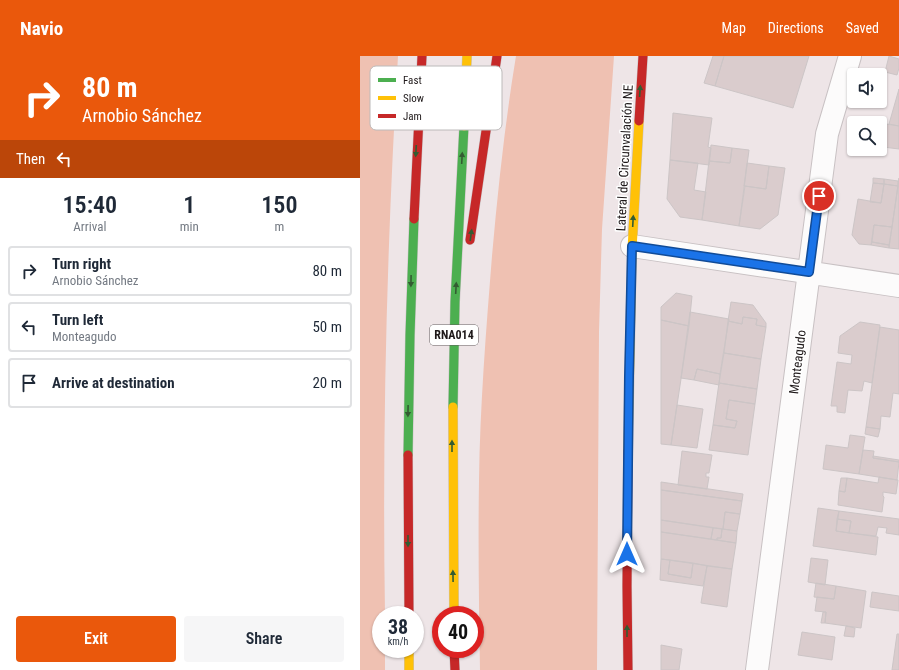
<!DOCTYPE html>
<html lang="en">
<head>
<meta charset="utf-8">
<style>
	body { margin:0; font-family:"Roboto Condensed",sans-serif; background:#f6f6f7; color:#1f2937; height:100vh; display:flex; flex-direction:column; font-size:15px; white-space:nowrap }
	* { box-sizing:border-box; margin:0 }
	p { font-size:13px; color:#747a83 }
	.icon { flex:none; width:22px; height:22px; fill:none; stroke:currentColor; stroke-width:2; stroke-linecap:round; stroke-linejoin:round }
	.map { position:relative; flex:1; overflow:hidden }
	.details { display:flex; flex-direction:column; background:#fff; width:360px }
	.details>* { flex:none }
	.guide { background:#ea580c; color:#fff; overflow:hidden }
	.buttons { position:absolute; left:487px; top:12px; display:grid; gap:8px }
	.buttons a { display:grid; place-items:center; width:40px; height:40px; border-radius:4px; background:#fff; box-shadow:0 1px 3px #0004; font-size:20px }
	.speed { position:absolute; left:12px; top:550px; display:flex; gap:8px; font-size:20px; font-weight:700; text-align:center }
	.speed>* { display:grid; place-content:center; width:52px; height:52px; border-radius:50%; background:#fff; box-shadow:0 1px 3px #0004; line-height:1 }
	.speed small { font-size:10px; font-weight:400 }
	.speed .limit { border:6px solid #d22; background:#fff; color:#111 }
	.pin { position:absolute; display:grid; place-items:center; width:34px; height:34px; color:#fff; margin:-17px; border:2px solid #fff; border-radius:50%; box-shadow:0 1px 4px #0007 }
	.me { position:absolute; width:44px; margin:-22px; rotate:0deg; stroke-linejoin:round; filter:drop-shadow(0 0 3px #0008) }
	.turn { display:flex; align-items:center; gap:14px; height:84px; padding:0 16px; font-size:18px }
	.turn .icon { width:52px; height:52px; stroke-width:2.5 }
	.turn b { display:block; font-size:28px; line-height:34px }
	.then { display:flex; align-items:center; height:38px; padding:0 16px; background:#0003; gap:8px; font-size:15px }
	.eta { display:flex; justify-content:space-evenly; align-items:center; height:68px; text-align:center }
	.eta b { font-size:24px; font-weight:600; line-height:28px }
	.button { display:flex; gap:8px; margin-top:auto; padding:8px 16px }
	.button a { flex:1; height:46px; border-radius:4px; background:#ea580c; color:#fff; font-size:16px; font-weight:600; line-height:46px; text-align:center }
	.button a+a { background:#f6f6f7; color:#1f2937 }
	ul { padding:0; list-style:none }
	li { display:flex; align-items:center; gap:12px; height:50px; margin:0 8px 6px; padding:0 8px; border:2px solid #e0e1e3; border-radius:4px }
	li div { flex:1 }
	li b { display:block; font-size:15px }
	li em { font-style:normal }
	header { display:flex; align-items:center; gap:24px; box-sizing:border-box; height:56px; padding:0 20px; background:#ea580c; color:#fff }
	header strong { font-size:19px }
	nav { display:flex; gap:22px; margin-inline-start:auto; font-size:14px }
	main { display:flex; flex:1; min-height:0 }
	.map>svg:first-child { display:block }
	.green { fill:#efc1b2 }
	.building { fill:#dacccd; stroke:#ccc5c6 }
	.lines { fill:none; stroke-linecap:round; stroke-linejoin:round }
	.street-casing { stroke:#c8c1c3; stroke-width:24 }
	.fast-casing { stroke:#c8c1c3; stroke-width:10 }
	.slow-casing { stroke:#c8c1c3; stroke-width:10 }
	.jam-casing { stroke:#c8c1c3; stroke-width:10 }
	.street { stroke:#fcfbfb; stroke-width:22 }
	.fast { stroke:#4caf50; stroke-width:9 }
	.slow { stroke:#ffc107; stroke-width:9 }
	.jam { stroke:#c62828; stroke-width:9 }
	.oneway { fill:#335c32 }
	.route-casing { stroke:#114b97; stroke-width:10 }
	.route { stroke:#1a73e8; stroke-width:7 }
	.labels { text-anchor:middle; stroke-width:3; stroke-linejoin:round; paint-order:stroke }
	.shield { fill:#fff; stroke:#625d5e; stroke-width:1 }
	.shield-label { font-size:12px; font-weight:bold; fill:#1e1819 }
	.street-label { font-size:13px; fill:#1e1819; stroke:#fff }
	.key { fill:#fff; stroke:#bcbaba; stroke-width:1 }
	.key-label { font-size:11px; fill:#1e1819 }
</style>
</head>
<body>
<header>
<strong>Navio</strong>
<nav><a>Map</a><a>Directions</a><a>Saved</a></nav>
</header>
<main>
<section class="details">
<div class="guide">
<div class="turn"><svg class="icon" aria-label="right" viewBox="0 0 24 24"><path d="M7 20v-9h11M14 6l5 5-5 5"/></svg><div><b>80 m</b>Arnobio Sánchez</div></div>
<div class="then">Then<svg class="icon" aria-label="left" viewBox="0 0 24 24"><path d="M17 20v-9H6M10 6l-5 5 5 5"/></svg></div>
</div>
<div class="eta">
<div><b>15:40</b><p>Arrival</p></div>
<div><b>1</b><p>min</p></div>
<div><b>150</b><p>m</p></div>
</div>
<ul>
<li><svg class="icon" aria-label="right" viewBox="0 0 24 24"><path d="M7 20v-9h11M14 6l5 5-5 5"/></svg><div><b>Turn right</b><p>Arnobio Sánchez</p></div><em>80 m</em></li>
<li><svg class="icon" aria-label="left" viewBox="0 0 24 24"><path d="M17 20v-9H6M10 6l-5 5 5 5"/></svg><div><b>Turn left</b><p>Monteagudo</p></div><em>50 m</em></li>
<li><svg class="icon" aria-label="arrive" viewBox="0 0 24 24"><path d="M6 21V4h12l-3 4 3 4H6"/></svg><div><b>Arrive at destination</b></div><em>20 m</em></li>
</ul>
<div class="button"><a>Exit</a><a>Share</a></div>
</section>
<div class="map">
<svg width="539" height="614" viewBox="0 0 539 614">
	<rect width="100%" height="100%" fill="#eee5e7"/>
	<!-- green -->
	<path class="green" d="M0,0H38C27,186 22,372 25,559H21V593H25V614H0Z
		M156,0H254L242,173L239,276L237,614H120C119,551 118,488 119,425C120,350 126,275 132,200C138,133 145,66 156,0Z"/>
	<!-- building -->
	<path class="building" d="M353,0H364L355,30L344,27Z
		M364,0H449L433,52L355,30Z
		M529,0L539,3V12L537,19L525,16Z
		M539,33V70L529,68Z
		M313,57L352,62L348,91L351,92L349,109L310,104Z
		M526,68L539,70V93L523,91Z
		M351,89L372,92L370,107L349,105Z
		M372,92L389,94L379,170L342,164L349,105L370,107Z
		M310,104L338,107L334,134L346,136L342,164L320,161L307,143Z
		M387,107L409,110L406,133L384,130Z
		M409,110L425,112L418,159L400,173L379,170L385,130L406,133Z
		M513,122L524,123V128L513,127Z
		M539,122V193L529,192Z
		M524,123L538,125V130L524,128Z
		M513,127L524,128L521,147L510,146Z
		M524,128L538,130L532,171L514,169L511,189L499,188L492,179L498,143L521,147Z
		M514,169L532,171L529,189L512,186Z
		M512,186L529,189V192L511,189Z
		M316,237L332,240L329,270L301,264V251Z
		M371,246L393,249L406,267V271L396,269L397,263L383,261L382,268L368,265Z
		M330,256L369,263L360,318L337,313L334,324L321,322Z
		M383,261L397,263L396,269L406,271L401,303L364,297L368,265L382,268Z
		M301,264L329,270L311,389L301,388Z
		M500,266L520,269L512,327L504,325L502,335L488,334L485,357L477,356V350H471L477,306L491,308L492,299L478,297L480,280Z
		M520,271L539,274V338L533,337L530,361L521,360L520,373L506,371Z
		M364,297L401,303L397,333L359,327Z
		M337,313L360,318L359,329L334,324Z
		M359,327L397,333L395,348L369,344L366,363L377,365L375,372L353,369Z
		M369,344L395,348L388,399L349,394L353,369L375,372L377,365L366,363Z
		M317,349L343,353L337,392L311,389Z
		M506,371L520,373L518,381L505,378Z
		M490,379L505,381L499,418L463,413L466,389L488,392Z
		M503,394L514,395L513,402L539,406L537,424L499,418Z
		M322,395L352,399L349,417H346V421H349L347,433L318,429Z
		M513,400L539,404V406L513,402Z
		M519,421L538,424L536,438L523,436V440L524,441L522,456L478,449L479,435L485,436L487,422L518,427Z
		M481,422H487L485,436L479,435Z
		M301,426L383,438L382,445L301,434Z
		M301,434L382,445L380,458L365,456L363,473L301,464Z
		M458,452L479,455L476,475L518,481L516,499L453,490Z
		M479,455L539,463V479L526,477L527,472L518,471L516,480L489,477L491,465L477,463Z
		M365,456L380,458L377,475L363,473Z
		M477,463L491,465L489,477L476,475Z
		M301,464L353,472L351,483L301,476Z
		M353,472L362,473L361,482H357V484L351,483Z
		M362,473L377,475L376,487L357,484V482H361Z
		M301,476L376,487L372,513L301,503Z
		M451,502L468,504L465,529L448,526Z
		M301,503L310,504L308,518L331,522L333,507L347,510L343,530L300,524Z
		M310,504L333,507L331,522L308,518Z
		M347,510L372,513L367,551L341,547Z
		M456,527L476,530L474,543L454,541Z
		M476,530L506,535L501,572L465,567L466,556L455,555L457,541L474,543Z
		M512,536L539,540V555L510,551Z
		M463,556H466L465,567H461Z
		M486,570L495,572L494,581L484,580Z
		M442,576L475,581L472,604L438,599Z
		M537,578H539V614H532Z
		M301,589L322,593L319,614H301Z"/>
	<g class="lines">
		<defs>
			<path id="street" d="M272,190L539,230
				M397,614L467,78L490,0"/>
			<path id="fast" d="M93,351L95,246L104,70
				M48,399L50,279L54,163"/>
			<path id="slow" d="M104,70L107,0
				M93,351L94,559
				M268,395L272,194L279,65
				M49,593V614"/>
			<path id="jam" d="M279,65L283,0
				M54,163L62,0
				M110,184L137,0
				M268,395L267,530L268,614
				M48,399L49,559
				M94,593L95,614"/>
		</defs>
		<!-- street casing -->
		<use href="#street" class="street-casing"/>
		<!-- fast casing -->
		<use href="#fast" class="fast-casing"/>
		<!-- slow casing -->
		<use href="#slow" class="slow-casing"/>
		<!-- jam casing -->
		<use href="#jam" class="jam-casing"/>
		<!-- street -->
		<use href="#street" class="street"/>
		<!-- fast -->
		<use href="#fast" class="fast"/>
		<!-- slow -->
		<use href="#slow" class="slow"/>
		<!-- jam -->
		<use href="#jam" class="jam"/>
	</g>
	<!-- one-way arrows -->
	<defs><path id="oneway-solid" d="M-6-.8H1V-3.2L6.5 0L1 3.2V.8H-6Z"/></defs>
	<g class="oneway">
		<use href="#oneway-solid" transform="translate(280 35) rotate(-86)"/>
		<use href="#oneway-solid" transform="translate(56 95) rotate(93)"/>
		<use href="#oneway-solid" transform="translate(102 102) rotate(-87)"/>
		<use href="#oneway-solid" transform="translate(273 165) rotate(-87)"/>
		<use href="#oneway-solid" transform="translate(111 179) rotate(-82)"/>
		<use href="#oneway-solid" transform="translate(51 225) rotate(91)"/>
		<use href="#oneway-solid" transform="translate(96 232) rotate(-87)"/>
		<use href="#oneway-solid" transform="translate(48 355) rotate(91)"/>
		<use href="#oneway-solid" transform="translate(92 390) rotate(-90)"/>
		<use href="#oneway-solid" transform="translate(48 485) rotate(90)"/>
		<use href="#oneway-solid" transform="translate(93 520) rotate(-91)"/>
		<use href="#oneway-solid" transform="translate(267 575) rotate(-90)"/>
	</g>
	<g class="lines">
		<defs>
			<path id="route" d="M267,498L269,320L272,190L449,216L459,140"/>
		</defs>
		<!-- route casing -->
		<use href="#route" class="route-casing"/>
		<!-- route -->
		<use href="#route" class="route"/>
	</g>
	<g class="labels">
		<!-- shield labels -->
		<rect class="shield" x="70" y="269" width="48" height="20" rx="3"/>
		<g class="shield-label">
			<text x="94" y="283">RNA014</text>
		</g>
		<!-- street labels -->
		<g class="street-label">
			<text transform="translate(264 102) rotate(-87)" y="5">Lateral de Circunvalación NE</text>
			<text transform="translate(437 306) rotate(-83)" y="5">Monteagudo</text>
		</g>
	</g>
	<!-- legend -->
	<rect x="10" y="10" width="132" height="64" rx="6" class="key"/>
	<rect x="18" y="22" width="18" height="4" fill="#4caf50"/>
	<rect x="18" y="40" width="18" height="4" fill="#ffc107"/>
	<rect x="18" y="58" width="18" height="4" fill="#c62828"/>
	<g class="key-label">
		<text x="43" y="28">Fast</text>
		<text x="43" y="46">Slow</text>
		<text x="43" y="64">Jam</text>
	</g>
</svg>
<div class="buttons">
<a><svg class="icon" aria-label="sound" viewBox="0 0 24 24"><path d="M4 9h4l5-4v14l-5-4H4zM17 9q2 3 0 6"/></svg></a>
<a><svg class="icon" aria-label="search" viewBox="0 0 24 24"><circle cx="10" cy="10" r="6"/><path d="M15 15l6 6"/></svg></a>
</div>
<div class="speed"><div>38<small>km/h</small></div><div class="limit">40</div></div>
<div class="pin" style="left:459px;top:140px;background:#d93025"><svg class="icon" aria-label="arrive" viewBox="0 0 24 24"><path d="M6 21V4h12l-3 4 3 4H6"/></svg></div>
<svg class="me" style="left:267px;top:498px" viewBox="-20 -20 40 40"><path d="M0-17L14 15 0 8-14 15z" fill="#1a73e8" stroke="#fff" stroke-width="4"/></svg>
</div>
</main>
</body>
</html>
